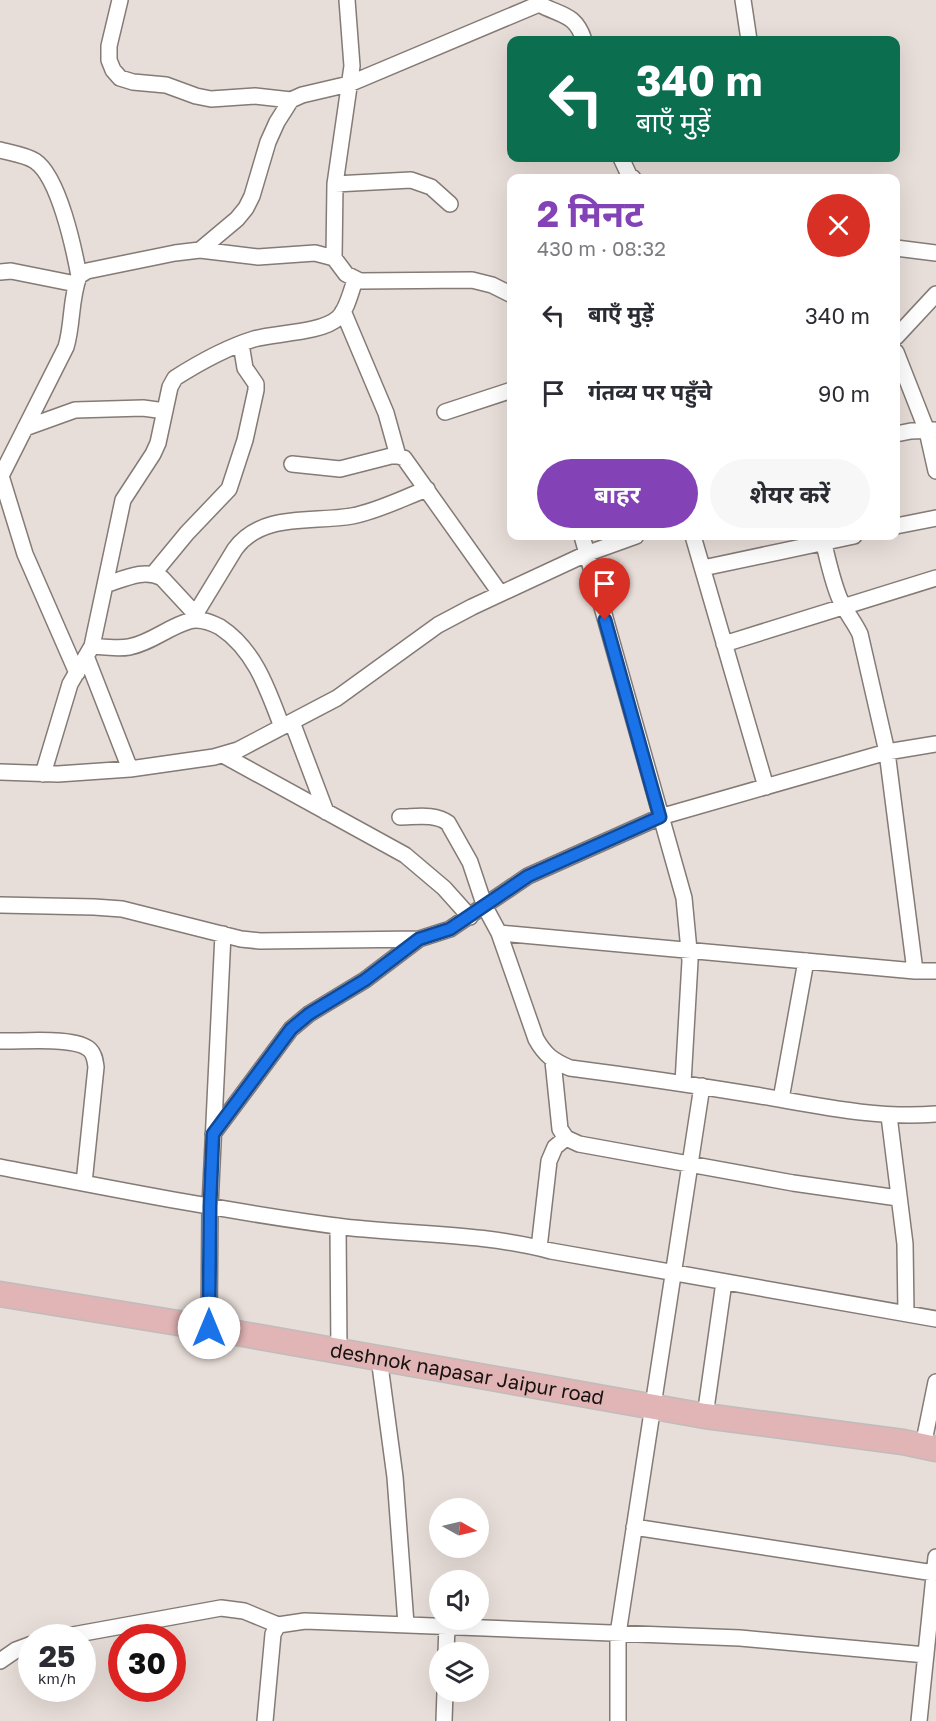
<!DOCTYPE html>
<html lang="hi">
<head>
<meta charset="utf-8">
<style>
	body { margin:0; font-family:"Golos Text","Noto Sans Devanagari",sans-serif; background:#f7f7f7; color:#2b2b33; height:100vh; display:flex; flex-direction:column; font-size:22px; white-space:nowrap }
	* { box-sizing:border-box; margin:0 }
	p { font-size:20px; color:#7c7c81 }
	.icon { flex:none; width:33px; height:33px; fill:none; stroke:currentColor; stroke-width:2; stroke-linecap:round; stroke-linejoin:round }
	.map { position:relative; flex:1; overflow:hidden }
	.details { position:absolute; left:507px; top:174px; width:393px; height:366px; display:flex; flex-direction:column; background:#fff; border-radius:12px; box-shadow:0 6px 24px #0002 }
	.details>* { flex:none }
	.hud { position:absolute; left:507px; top:36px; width:393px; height:126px; border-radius:12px; box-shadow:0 6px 24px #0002; background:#0b6e4f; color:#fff; overflow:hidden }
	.needle { width:39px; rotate:98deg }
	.controls { position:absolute; left:429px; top:1498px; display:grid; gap:12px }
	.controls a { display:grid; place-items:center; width:60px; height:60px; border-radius:50%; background:#fff; box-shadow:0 6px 24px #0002; font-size:30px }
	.speed { position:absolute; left:18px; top:1624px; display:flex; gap:12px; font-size:30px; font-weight:700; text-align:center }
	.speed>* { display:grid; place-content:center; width:78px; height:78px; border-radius:50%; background:#fff; box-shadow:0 6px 24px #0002; line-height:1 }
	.speed small { font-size:15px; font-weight:400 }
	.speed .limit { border:9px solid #d22; background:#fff; color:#111 }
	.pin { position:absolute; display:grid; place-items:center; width:51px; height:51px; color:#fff; margin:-62px -26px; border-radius:50% 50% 50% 0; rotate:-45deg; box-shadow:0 0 6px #0007 }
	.pin .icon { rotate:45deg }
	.me { position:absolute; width:66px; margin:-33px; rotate:0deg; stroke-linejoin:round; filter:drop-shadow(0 0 4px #0008) }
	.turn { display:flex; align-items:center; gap:21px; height:126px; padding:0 30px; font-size:27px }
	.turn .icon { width:78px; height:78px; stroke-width:2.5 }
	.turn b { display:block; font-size:42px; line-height:51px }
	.round { display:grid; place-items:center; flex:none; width:63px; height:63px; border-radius:32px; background:#f7f7f7 }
	.summary { display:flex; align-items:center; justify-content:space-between; height:102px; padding:0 30px }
	h1 { font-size:36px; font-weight:700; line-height:45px; color:#8342b6 }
	.button { display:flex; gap:12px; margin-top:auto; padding:12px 30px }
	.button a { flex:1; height:69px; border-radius:36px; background:#8342b6; color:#fff; font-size:24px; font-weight:700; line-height:69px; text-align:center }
	.button a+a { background:#f7f7f7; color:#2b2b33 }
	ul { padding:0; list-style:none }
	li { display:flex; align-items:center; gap:18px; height:78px; padding:0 30px }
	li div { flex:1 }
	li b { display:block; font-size:22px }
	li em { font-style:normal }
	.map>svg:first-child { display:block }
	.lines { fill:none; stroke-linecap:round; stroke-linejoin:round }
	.street-casing { stroke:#847a76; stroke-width:18 }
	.primary-casing { stroke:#bebdbc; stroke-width:27 }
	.street { stroke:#fff; stroke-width:15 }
	.primary { stroke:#e1b4b5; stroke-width:24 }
	.route-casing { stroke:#114b97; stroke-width:15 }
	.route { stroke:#1a73e8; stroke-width:10 }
	.labels { text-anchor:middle; stroke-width:4.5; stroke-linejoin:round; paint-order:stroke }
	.street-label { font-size:20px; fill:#161210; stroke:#fff }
</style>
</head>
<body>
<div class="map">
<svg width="936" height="1721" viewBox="0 0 936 1721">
	<rect width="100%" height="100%" fill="#e8ded9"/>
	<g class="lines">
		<defs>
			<path id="street" d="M120,0L109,46V60L113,70L120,78L133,82L166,85L196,96L211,99L255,96L291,100
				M536,0L539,4C561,16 575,13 584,40
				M743,0L749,40
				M0,150C11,153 26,155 35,161C59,177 74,249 79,276
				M621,158L629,175L633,178
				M335,184L411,180L431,187L450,204
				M896,248L936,253
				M200,250L237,219L246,208L252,196L268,142L277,122L291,100L302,95L349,84L539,4
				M334,258L335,184L352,66L347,0
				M0,272L11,271L76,284
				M343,311L386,413L398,456
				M896,337L936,294
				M896,352L927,431L936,471
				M445,412L512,390
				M25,428L75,410L143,408L165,411
				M896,434L911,431L934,430
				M292,464L340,469L391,456H398L404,458L500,593
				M1,476L25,554L77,673
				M0,478L66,347C73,324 70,300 79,276L87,271L175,253L200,250L258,257L315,253L334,258L346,274L360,281L472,280L492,285L512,295
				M896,526L936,518
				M582,536L684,898L690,961L683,1083
				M693,536L766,787
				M822,536C827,556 831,577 839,597C844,610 854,621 860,634L887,752L915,971
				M703,568L854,536
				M154,573L187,533L229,489L245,440L256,390V384L245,368L241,344
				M105,585C124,579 144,568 162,578L201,620
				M196,613L235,549C262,512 313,523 352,516C378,511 403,498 427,489
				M724,644L936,578
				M92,646C104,647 117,649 129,647C151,643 168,627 189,621C200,618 210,622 220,627C255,650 268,690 282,727
				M86,656L130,769
				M292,722L326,812
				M223,755L405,855L444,888L470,917
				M0,772L58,774L130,769L214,757L238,750L337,698L438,625L472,607L586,554L636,536
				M43,774L70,684L92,646L123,500L153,454L158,443L170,387L175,378C197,364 228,347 254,339C275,333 322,333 338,318C347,310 351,291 355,280
				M400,817C415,817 435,813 448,823L470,862L485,907L499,933L536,1039C545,1055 553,1061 570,1068C632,1076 694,1085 755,1095C815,1105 875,1119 936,1114
				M0,905L94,907L122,909L241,939L260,941L419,939L450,929L528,876L660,817L887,752L936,744
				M499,933L915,971H936
				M0,1041C20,1042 76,1036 90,1050C95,1055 95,1061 96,1067L84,1183
				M553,1061L560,1129L566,1138L579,1144L793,1183L898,1198
				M781,1099L806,961
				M889,1116L905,1244L906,1313
				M213,1134L291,1029L309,1014L365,980L419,939
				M0,1167C114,1189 229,1212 344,1227C413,1235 484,1233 551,1251L936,1319
				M338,1226L339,1352
				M539,1248L549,1161L555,1147L566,1138
				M209,1328L210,1206L223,934
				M379,1358L395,1477L406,1624
				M705,1416L724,1282
				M923,1446L936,1382
				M634,1527L934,1573
				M56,1638L221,1608L244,1611L278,1625
				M446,1653L447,1625
				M0,1661L16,1650L32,1644
				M265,1721L273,1634L278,1625L305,1621L740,1638L926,1655
				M444,1721L445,1692
				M618,1721V1634L702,1086
				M919,1721L936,1557"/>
			<g id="primary">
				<path id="s1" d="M0,1294L209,1328L705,1416L903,1442L936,1449"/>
			</g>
		</defs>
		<!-- street casing -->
		<use href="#street" class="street-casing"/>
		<!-- primary casing -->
		<use href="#primary" class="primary-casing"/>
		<!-- street -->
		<use href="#street" class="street"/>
		<!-- primary -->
		<use href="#primary" class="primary"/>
	</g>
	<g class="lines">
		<defs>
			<path id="route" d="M209,1328L210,1206L213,1134L291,1029L309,1014L365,980L419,939L450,929L528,876L660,817L605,620"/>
		</defs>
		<!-- route casing -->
		<use href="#route" class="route-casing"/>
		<!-- route -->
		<use href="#route" class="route"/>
	</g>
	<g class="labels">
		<!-- street labels -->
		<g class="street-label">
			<text dy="7" stroke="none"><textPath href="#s1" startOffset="474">deshnok napasar Jaipur road</textPath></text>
		</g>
	</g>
</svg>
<div class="controls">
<a><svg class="needle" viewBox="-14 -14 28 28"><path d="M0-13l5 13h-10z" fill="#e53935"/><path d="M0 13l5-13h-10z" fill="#7c7c81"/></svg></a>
<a><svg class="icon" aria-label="sound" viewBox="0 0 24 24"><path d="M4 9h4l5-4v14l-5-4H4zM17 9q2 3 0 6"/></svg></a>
<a><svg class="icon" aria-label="layers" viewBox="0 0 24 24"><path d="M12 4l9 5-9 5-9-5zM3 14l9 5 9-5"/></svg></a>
</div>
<div class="speed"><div>25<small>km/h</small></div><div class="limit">30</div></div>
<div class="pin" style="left:605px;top:620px;background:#d93025"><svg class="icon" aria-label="arrive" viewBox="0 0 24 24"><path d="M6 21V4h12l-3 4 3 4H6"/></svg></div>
<svg class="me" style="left:209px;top:1328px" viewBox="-20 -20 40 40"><circle r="19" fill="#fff"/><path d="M0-13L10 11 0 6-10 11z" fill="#1a73e8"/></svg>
<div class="hud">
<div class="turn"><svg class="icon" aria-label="left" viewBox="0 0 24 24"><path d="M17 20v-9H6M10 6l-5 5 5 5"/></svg><div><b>340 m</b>बाएँ मुड़ें</div></div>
</div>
<section class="details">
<div class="summary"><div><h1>2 मिनट</h1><p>430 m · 08:32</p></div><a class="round" style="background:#d93025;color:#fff"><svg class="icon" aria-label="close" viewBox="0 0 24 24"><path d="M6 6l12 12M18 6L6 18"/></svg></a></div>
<ul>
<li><svg class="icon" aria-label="left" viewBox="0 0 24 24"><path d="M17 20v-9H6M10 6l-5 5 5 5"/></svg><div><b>बाएँ मुड़ें</b></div><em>340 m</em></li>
<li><svg class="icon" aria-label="arrive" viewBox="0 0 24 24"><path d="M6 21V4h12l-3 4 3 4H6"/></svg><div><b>गंतव्य पर पहुँचे</b></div><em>90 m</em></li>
</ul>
<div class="button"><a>बाहर</a><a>शेयर करें</a></div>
</section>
</div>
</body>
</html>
